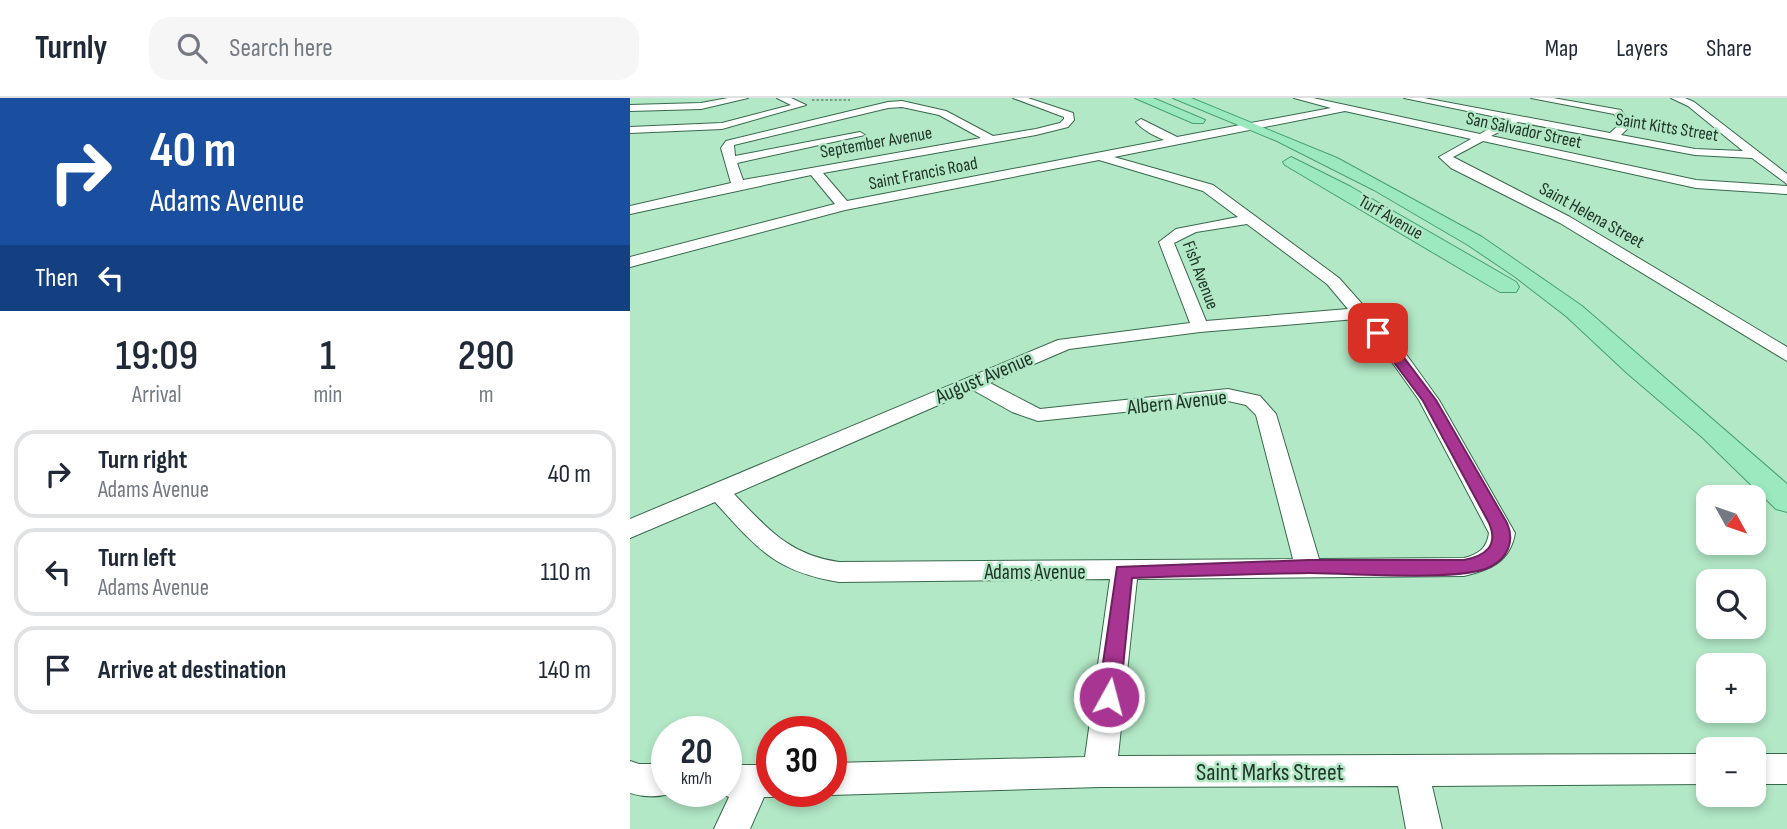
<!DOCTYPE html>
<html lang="en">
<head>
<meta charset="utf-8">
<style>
	body { margin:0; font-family:"Sofia Sans Condensed",sans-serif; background:#f6f6f7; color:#1f2937; height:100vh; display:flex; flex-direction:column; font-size:26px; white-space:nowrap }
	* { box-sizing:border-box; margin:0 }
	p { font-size:23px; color:#747a83 }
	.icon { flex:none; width:38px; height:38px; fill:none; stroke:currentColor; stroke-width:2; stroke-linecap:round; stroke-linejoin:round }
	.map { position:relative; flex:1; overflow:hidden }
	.sheet { display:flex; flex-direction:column; background:#fff; width:630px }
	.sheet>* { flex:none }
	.top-card { background:#1a4fa0; color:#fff; overflow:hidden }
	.needle { width:46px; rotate:130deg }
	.controls { position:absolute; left:1066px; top:387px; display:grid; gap:14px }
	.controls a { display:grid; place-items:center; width:70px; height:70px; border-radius:14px; background:#fff; box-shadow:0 4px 10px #0003; font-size:35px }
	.speed { position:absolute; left:21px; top:618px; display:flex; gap:14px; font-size:35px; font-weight:700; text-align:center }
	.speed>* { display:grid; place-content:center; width:91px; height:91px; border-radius:50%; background:#fff; box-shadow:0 4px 10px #0003; line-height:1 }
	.speed small { font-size:18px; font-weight:400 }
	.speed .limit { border:10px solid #d22; background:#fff; color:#111 }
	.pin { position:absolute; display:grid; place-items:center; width:60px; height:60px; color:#fff; margin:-30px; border-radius:14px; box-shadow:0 4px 10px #0006 }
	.me { position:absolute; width:77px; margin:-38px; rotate:7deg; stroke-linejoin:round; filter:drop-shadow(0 0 5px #0008) }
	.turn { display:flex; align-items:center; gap:24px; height:147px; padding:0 35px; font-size:32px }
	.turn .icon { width:91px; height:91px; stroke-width:2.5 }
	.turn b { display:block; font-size:49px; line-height:60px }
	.then { display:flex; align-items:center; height:66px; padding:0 35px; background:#0003; gap:14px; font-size:26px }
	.eta { display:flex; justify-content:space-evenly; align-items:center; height:119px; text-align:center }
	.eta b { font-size:42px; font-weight:600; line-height:49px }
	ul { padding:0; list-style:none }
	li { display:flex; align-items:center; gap:21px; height:88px; margin:0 14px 10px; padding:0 21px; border:4px solid #e0e1e3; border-radius:21px }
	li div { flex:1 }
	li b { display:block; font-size:26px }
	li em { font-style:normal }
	header { display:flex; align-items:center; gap:42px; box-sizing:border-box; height:98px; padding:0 35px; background:#fff; border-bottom:2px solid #e0e1e3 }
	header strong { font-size:33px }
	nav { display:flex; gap:38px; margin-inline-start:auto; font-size:24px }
	.search { width:490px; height:63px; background:#f6f6f7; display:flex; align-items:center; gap:18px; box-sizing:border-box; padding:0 24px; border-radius:21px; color:#747a83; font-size:26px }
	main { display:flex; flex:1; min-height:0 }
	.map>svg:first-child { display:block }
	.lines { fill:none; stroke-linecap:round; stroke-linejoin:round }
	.minor-casing { stroke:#38694c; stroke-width:2 }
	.major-casing { stroke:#46a16f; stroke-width:2 }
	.path { stroke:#78a087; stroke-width:2; stroke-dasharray:2.5 2; stroke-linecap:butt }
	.minor { fill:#fff; fill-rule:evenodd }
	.major { fill:#9ce9bf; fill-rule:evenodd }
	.route { fill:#a73591; stroke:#6d225e; stroke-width:2 }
	.labels { text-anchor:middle; stroke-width:5; stroke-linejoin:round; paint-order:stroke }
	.far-street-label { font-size:18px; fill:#213629; stroke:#b2e8c6 }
	.street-label { font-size:21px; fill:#213629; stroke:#b2e8c6 }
	.near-street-label { font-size:24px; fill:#213629; stroke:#b2e8c6 }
</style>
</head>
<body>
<header>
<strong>Turnly</strong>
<div class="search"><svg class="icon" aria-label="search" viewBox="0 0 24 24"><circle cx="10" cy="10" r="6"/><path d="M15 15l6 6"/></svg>Search here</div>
<nav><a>Map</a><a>Layers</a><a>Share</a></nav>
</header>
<main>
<section class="sheet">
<div class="top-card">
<div class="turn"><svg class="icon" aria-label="right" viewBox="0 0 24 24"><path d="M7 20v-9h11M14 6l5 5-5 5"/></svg><div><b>40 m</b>Adams Avenue</div></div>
<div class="then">Then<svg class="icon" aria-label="left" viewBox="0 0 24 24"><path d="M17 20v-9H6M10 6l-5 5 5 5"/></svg></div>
</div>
<div class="eta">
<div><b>19:09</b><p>Arrival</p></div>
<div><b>1</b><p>min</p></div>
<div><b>290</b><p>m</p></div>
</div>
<ul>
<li><svg class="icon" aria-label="right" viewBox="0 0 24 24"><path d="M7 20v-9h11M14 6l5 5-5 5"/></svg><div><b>Turn right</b><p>Adams Avenue</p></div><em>40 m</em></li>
<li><svg class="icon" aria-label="left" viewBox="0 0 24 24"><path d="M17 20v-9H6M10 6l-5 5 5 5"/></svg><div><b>Turn left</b><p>Adams Avenue</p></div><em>110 m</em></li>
<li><svg class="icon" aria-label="arrive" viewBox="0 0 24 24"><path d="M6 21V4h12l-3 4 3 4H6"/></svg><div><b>Arrive at destination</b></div><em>140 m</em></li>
</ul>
</section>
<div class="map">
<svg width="1157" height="731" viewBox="0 0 1157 731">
	<rect width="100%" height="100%" fill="#b2e8c6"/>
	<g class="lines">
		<defs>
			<path id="minor" d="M98,0H118L71,11L0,13V7L71,5Z
				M147,0H161L176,7L92,31L0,35V29L92,25L161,7Z
				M383,0H398L443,15L444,22L438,29L406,37L193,75L217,103L534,42C523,37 514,33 506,24L511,21L547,39L701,10L664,0H683L850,36L876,21L774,0H794L980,35L990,26L984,16L901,0H923L991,12L1001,27L991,37L1065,51L1113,53L1058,8L1041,0H1055L1064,4L1157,76V86L1122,60L1065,57L888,24L861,38L1066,82L1157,88V96L1066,90L853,43L823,59L940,119L1157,249V263L930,125L821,70L809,59L841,41L715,13L484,59L583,87L709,180L773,252L809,302L885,435C880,464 860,472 834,478L507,481L488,658L1078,656V686L802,688L812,731H776L768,688L470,689L201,697L191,693H201V665L455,659L480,481L209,484C144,473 127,450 85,404L0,440V421L428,242L560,225L529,144L546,131L608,119L573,93L469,62L215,112L0,169V159L205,106L181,77L0,116V108L101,85L91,50L96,43L258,4L272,3L316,13L363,38L406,31L430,25L434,21V19ZM272,9L309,17L351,40L113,82L107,65L235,37L230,34L105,58L104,47L258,10ZM617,126L697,186L718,211L576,223L544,145L566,134ZM726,221L759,260L789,302L859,435C857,450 849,456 834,460L689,461L646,316L630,298L598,291L410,311L360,285L439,251L570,234ZM343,292L382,314L408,323L598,303L616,307L626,317L663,461L209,464C159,457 138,431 104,396Z
				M1124,656H1157V686H1124Z
				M0,663L9,666H37V693H49C34,699 16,700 0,695Z
				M96,667H142V693H155L142,699H134L120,731H84L99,699L83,693H96Z"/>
			<path id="major" d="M505,0H523L575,22L573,25H563Z
				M543,0H561L707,60L852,139L952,208L1157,386V414L1146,411L1072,339L997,275L936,218L884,178L838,147L744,92L647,43Z
				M661,59L721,89L886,184L889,189L886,194H870L655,67L653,64Z"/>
		</defs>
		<!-- minor casing -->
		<use href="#minor" class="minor-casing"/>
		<!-- major casing -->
		<use href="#major" class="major-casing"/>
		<!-- path -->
		<path class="path" d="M182,2H220"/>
		<!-- minor -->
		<use href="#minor" class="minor"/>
		<!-- major -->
		<use href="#major" class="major"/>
	</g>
	<!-- route -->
	<path class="route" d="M748,231L753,232L806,302L877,425C885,443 878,460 860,469C831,484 717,475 679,475C620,476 561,478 502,480L490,599L487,605L479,608L471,605L468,599L487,469L678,462H834C855,458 869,448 859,425L793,303L742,235Z"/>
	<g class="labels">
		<!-- far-street labels -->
		<g class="far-street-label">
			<text transform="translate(1037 29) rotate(9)" y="6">Saint Kitts Street</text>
			<text transform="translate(894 32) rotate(12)" y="6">San Salvador Street</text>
			<text transform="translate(246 44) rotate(-10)" y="6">September Avenue</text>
			<text transform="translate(293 75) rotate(-11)" y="6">Saint Francis Road</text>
			<text transform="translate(962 117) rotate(29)" y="6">Saint Helena Street</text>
			<text transform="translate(761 119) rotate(30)" y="6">Turf Avenue</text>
			<text transform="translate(571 177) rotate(69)" y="6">Fish Avenue</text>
		</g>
		<!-- street labels -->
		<g class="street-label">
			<text transform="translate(354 279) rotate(-23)" y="7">August Avenue</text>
			<text transform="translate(547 304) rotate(-6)" y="7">Albern Avenue</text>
			<text x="405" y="481">Adams Avenue</text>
		</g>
		<!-- near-street labels -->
		<g class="near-street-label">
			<text x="640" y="682">Saint Marks Street</text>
		</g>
	</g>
</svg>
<div class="controls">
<a><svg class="needle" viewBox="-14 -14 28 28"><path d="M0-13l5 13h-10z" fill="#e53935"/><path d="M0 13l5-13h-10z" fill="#747a83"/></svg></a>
<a><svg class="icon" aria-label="search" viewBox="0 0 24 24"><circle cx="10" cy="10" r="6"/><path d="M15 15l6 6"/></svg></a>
<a>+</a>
<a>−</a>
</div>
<div class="speed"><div>20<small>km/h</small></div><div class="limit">30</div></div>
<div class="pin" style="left:748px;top:235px;background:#d93025"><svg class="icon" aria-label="arrive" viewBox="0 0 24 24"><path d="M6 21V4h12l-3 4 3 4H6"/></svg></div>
<svg class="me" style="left:479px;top:599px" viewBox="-20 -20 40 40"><circle r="17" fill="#a73591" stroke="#fff" stroke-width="3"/><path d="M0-11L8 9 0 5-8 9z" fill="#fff"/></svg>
</div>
</main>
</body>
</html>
